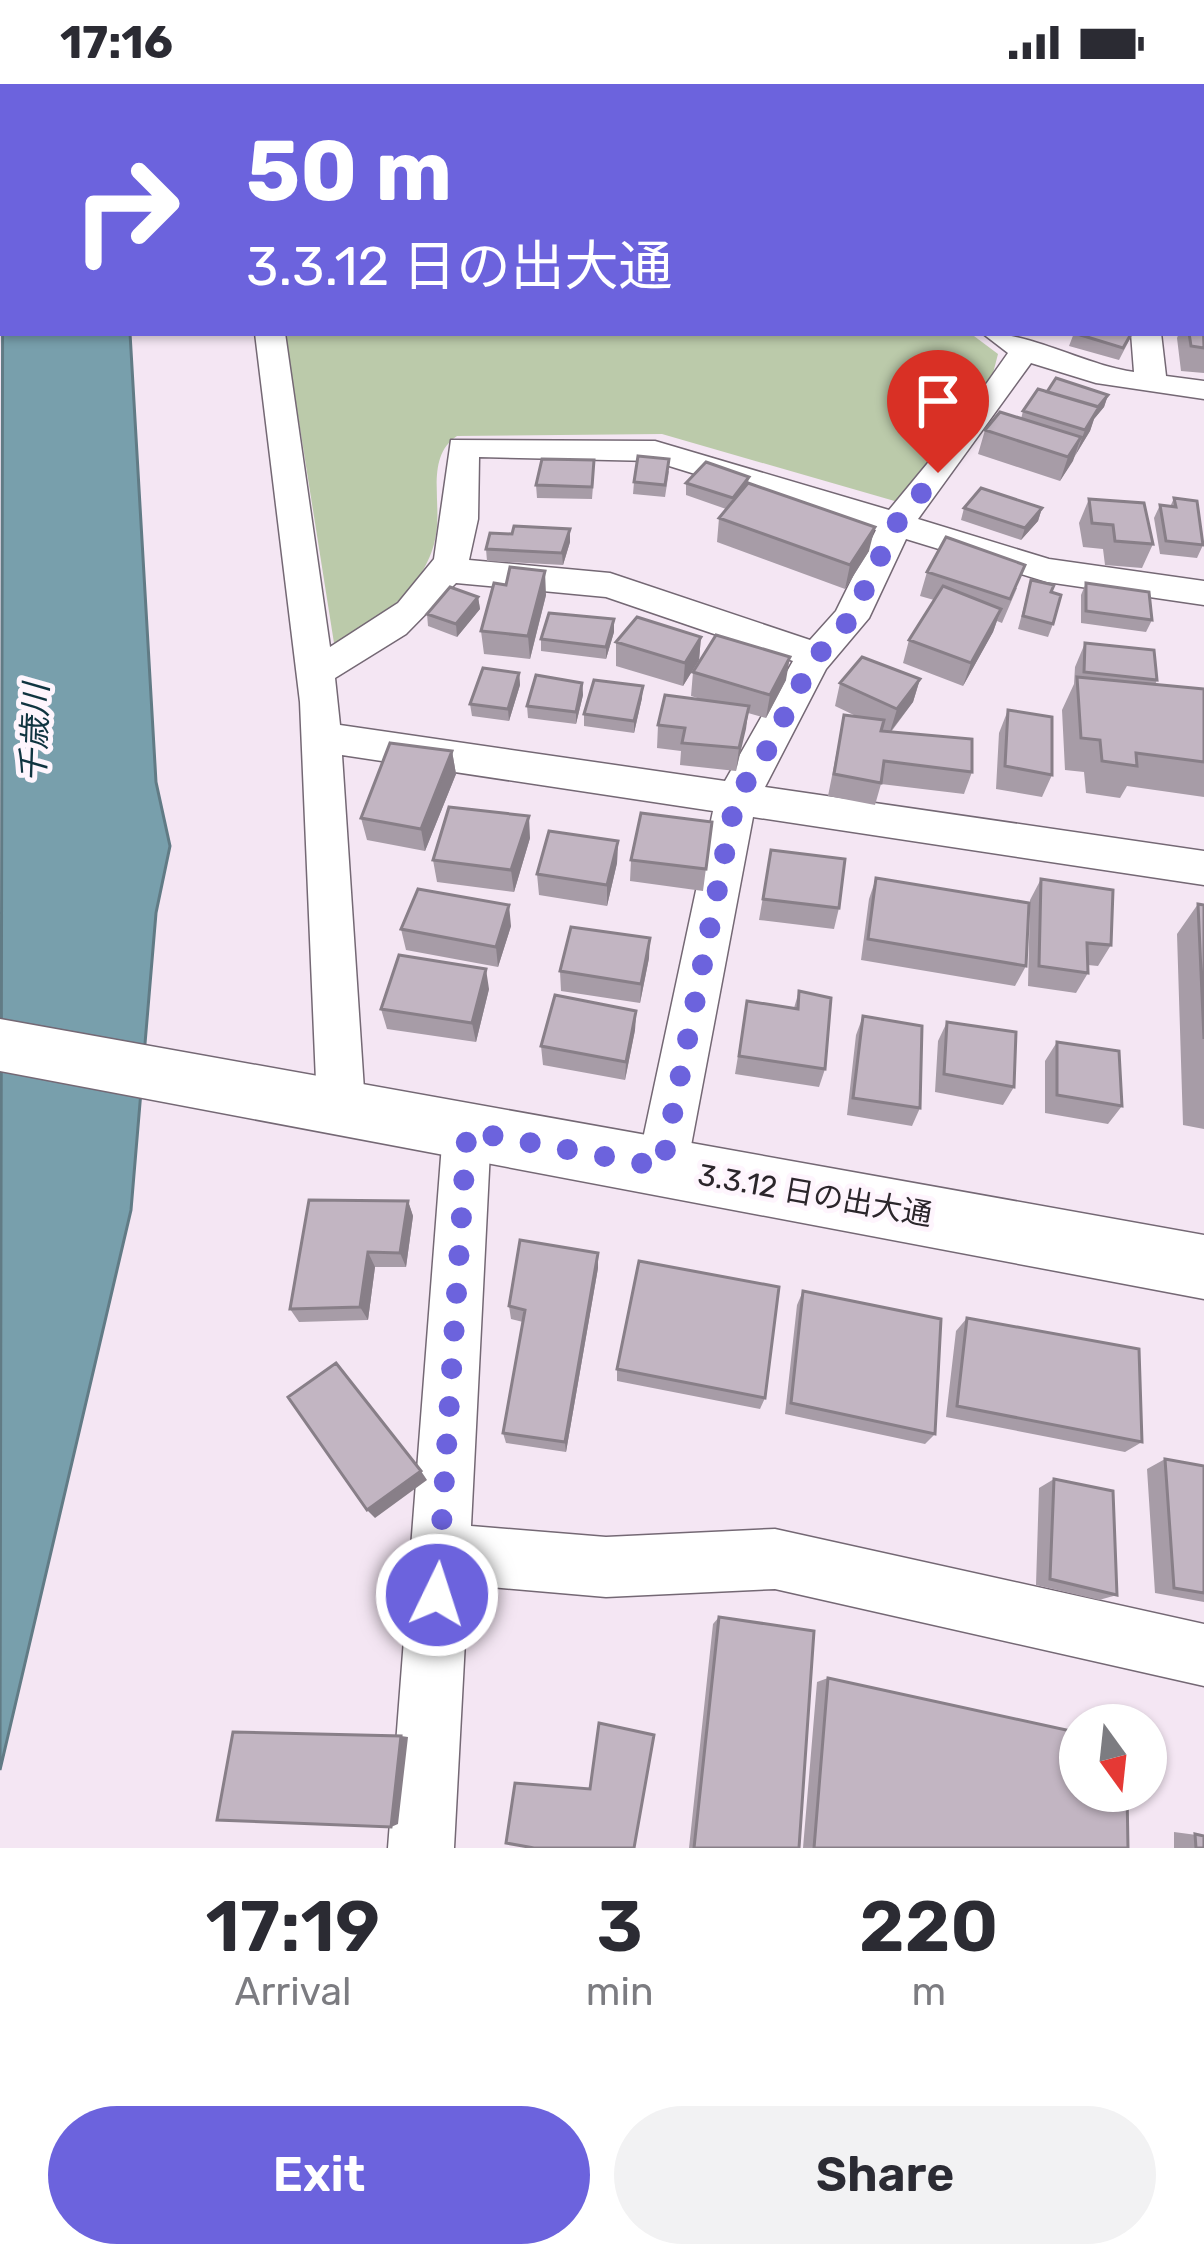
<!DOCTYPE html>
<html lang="en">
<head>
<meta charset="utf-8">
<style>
	body { margin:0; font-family:Rubik,"Noto Sans JP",sans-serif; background:#f2f2f3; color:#2b2b33; height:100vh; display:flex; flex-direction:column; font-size:45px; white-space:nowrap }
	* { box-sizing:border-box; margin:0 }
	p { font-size:39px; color:#7c7c81 }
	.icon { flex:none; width:66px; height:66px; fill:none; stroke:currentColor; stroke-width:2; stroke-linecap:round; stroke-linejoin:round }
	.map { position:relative; height:1764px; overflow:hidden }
	.sheet { display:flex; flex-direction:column; background:#fff; flex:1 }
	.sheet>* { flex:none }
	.top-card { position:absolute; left:0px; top:0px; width:1206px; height:252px; box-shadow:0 3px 9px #0004; background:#6c63dd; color:#fff; overflow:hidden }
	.needle { width:78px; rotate:165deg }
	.buttons { position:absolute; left:1059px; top:1620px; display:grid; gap:24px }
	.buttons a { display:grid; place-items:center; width:108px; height:108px; border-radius:50%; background:#fff; box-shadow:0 3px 9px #0004; font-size:60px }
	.pin { position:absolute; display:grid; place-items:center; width:102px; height:102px; color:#fff; margin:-123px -51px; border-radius:50% 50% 50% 0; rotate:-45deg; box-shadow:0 0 12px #0007 }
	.pin .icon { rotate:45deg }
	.me { position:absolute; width:132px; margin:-66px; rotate:4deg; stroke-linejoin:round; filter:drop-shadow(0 0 9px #0008) }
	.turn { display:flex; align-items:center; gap:42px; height:252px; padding:0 48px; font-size:54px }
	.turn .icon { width:156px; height:156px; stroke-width:2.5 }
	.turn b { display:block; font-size:84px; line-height:102px }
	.eta { display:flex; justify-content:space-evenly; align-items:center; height:204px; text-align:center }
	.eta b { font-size:72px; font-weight:600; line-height:84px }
	.button { display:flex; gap:24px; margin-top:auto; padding:24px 48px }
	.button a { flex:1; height:138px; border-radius:72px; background:#6c63dd; color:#fff; font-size:48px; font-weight:600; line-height:138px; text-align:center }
	.button a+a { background:#f2f2f3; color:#2b2b33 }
	.status { display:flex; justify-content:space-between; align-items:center; height:84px; padding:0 60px; background:#fff; direction:ltr }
	.status svg { height:33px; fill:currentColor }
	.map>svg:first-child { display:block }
	.green { fill:#bbcaaa }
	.water { fill:#789fac; stroke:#617b85; stroke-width:3 }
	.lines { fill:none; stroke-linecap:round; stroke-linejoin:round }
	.minor-casing { stroke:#746874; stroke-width:3 }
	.tertiary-casing { stroke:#746874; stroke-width:3 }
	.minor { fill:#fff; fill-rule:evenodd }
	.tertiary { fill:#fff; fill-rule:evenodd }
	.wall { fill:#a79ca7 }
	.shaded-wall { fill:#887f88 }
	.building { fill:#c2b5c2; stroke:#887f88; stroke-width:3 }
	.route { stroke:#6c63dd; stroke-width:21; stroke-dasharray:0 37.8 }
	.labels { text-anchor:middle; stroke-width:10; stroke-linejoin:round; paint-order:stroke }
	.street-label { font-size:30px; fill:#2b262b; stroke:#fef5fd }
	.water-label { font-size:33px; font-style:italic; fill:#0f3440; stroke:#fef5fd }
</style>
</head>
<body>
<div class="status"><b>17:16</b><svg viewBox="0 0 49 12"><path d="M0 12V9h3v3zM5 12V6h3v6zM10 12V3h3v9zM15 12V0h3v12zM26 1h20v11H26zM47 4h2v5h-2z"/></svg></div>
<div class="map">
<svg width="1204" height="1764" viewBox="0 0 1204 1764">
	<rect width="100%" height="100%" fill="#f4e6f3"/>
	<!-- green -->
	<path class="green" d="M285,249H970L998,270L991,297L905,420L662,350L457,352C425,373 442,418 436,450C429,501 377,540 334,559Z"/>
	<!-- water -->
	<path class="water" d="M3,11V249H130L156,698L170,762L156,829L131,1126L0,1686Z"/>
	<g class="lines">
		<defs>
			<path id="minor" d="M824,0H882L884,3H826Z
				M896,0H920V3H896Z
				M1103,0H1160L1162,3H1105Z
				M1204,1V15H1203V3H1194Z
				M255,249H285L330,563L398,519L434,475L451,356L655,357L889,426L946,357L1008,269L982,249C1034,249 1081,280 1134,288L1131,249H1161L1166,292L1204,297V315L1096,299L1031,279L918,435L1049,475L1204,497V521L1047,498L906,455L869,534L826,585L765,703L1204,767V801L753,733L687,1083L680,1099L662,1106L644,1099L637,1083L713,727L342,671L365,1021L358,1036L341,1043L324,1036L317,1021L300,618ZM479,373L653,377L876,446L836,527L810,556L610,489L469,476L478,435ZM456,499L606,513L793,577L725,697L340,641L335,594L406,550Z
				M467,1025L484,1031L491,1047L471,1442L606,1453L775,1445L1204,1540V1602L775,1505L606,1513L468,1501L454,1764H388L443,1047L450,1031Z"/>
			<path id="tertiary" d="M0,935L1204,1151V1215L0,987Z"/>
		</defs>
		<!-- minor casing -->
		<use href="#minor" class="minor-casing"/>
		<!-- tertiary casing -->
		<use href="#tertiary" class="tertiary-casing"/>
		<!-- minor -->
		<use href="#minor" class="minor"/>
		<!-- tertiary -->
		<use href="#tertiary" class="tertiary"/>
	</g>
	<!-- wall -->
	<path class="wall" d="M1203,96H1204V289L1181,287L1177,254L1179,249H1203Z
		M1074,249H1133L1119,276L1069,262Z
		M1047,308L1108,311L1104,323L1094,335L1090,347L1060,397L978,370L985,346L1021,335L1023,327Z
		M669,387L665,413L633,410L634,398Z
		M594,389L592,415L537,414L536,401Z
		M749,393L748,399L869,467L845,505L717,458L719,434L726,425L686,411V399Z
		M1174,414L1203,461L1197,474L1160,470L1154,434L1160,421L1170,423Z
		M1089,415L1153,460L1142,484L1105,481L1103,465L1083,463L1079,439Z
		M964,424H1042L1038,437L1021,456L961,436Z
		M570,458L563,481L487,477L486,465Z
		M927,488L1017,504L1002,539L997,537L993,548L963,602L903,579L909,556L934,516L920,512Z
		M1031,496L1051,508L1053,540L1048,553L1018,545Z
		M1086,499L1152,536L1146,548L1081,539V511Z
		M506,501L546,511L530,575L484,570L481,547Z
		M478,513L480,525L457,553L428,542L427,530Z
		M614,548L606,575L541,567V555Z
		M701,553L699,576L683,602L616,582V558Z
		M1085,559L1157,596L1155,601L1204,605V713L1127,702L1120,714L1086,709L1084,688L1065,686L1062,626L1074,600L1075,583Z
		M693,588L786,596L766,634L748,629L736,687L680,681L681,667L657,664L658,641L707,617L691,612Z
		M519,589L520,601L509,637L472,632L470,620Z
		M920,595L913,618L891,648L972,688L964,710L881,700L875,721L828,712L844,631L858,633L835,622L840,599Z
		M582,599L583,611L576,640L528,634L527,622Z
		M642,614L634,649L584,642V630Z
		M1008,626L1052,691L1042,713L996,705L999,649Z
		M452,667L456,690L425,767L367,756L361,734Z
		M712,738L703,807L630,797L631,776Z
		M530,754L514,808L437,798L433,776Z
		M618,757L617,779L607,822L539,811L537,790Z
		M771,766L839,824L834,845L759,836Z
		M876,794L1026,882L1015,902L861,876L869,815Z
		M1041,795L1111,861L1098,882L1088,881V889L1076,909L1028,902L1030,816Z
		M1198,820L1204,821V1045L1183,1041L1177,850Z
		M511,842L498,883L406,866L401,845Z
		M649,874L640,919L561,907L560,887Z
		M489,905L476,958L387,945L381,925Z
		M799,907L825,985L819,1003L735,990L747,917L794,924Z
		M636,927L635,946L625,996L543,981L541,962Z
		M863,932L920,1024L912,1042L847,1031L856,951Z
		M947,938L1014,1003L1003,1021L935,1008L938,957Z
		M1057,958L1122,1022L1108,1040L1045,1029V977Z
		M408,1117L413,1132L406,1183H375L368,1236L299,1238L290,1225Z
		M598,1184L566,1368L506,1359L503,1349L523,1238L511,1235L509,1222Z
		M803,1207L935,1350L925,1360L785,1330L797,1221Z
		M967,1234L1142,1358L1125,1368L946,1333L956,1247Z
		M617,1285L765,1314L760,1325L617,1297Z
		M1165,1375L1204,1382V1518L1155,1509L1147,1385Z
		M1054,1395L1117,1511L1099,1516L1036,1501L1039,1404Z
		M719,1533L799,1764H689L713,1540Z
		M828,1594L1128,1764H803L817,1598Z
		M1174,1748L1204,1752V1764H1174Z"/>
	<!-- shaded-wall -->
	<path class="shaded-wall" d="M310,0H335L332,3H307Z
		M1108,311L1104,323L1094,335L1090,347L1076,370L1085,346L1097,325Z
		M1081,353L1073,377L1060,397L1068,373Z
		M1042,424L1038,437L1021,456L1025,444Z
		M875,443L869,467L845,505L850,481Z
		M570,445V458L563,481L562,469Z
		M545,487L546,511L530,575L528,552Z
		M478,513L480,525L457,553L456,540Z
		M1001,525L993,548L963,602L971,579Z
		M614,535V548L606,575V563Z
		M701,553L699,576L683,602L685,579Z
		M790,573L786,596L766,634L770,611Z
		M519,589L520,601L509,637L508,625Z
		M920,595L913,618L890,648L897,625Z
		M582,599L583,611L576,640V628Z
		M643,602L642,614L634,649V637Z
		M749,622L746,645L736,687L739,664Z
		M452,667L456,690L425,767L421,745Z
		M529,732L530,754L514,808L511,786Z
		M618,757L617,779L607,822V801Z
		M509,821L511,842L498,883L496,863Z
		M650,854L649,874L640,919L641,900Z
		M486,885L489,905L476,958L472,939Z
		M636,927L635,946L625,996L626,978Z
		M408,1117L413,1132L406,1183L400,1169Z
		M368,1168L375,1183L368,1236L360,1223Z
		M598,1169V1184L566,1368L565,1358Z
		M421,1387L427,1396L375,1434L367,1426Z
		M401,1652L408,1653L398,1740L391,1743Z"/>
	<!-- building -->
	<path class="building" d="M260,0H310L307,3H257Z
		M351,0H369L401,3H349Z
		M477,0H513L529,1L528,3H475Z
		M594,0H630L651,2L589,3L590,1Z
		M659,0H699L698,3H658Z
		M962,0H997V3H962Z
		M1151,0H1172L1196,3H1150Z
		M1203,232L1204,264L1191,262L1189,249H1203Z
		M1074,249H1127L1131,250L1123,264Z
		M1056,294L1108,311L1098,323L1047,308Z
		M1038,305L1099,323L1085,346L1023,327Z
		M1000,328L1081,353L1068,373L985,346Z
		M638,372L669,375L665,401L634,398Z
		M542,375L594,376L592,403L536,401Z
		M706,378L749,393L733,414L686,399Z
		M748,399L875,443L850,481L719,434Z
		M981,404L1042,424L1025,444L964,424Z
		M1174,414L1197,417L1203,461L1166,457L1160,421L1176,423Z
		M1089,415L1144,419L1153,460L1115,457L1113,441L1092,439Z
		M514,442L570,445L562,469L486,465L490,449L512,450Z
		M946,453L1025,481L1010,515L927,488Z
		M510,483L545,487L528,552L481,547L494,499L506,501Z
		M1031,496L1054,501L1051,508L1061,511L1053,540L1023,532Z
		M1086,499L1149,508L1152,536L1086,527Z
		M943,502L1001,525L971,579L909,556Z
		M450,503L478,513L456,540L427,530Z
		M549,529L614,535L606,563L541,555Z
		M637,533L701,553L685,579L616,558Z
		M716,551L790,573L770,611L693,588Z
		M1085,559L1154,566L1157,596L1084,588Z
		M862,573L920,595L897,625L840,599Z
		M483,584L519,589L508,625L470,620Z
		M536,591L582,599L576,628L527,622Z
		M1077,593L1204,605V678L1136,669L1137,682L1102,677L1100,656L1081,654Z
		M594,596L643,602L634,637L584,630Z
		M665,611L749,622L739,664L682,659L685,644L658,641Z
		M1008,626L1052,633V691L1005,682Z
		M844,631L884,636L881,647L972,655V688L884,677L881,699L834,690Z
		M390,659L452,667L421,745L361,734Z
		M449,723L529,732L511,786L433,776Z
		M641,729L712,738L706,785L631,776Z
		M549,747L618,757L607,801L537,790Z
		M771,766L845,775L839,824L763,815Z
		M876,794L1029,819L1026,882L868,855Z
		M1041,795L1113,806L1111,861L1087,859L1088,889L1039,882Z
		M418,805L509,821L496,863L401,845Z
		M1198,820L1204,821V955Z
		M571,843L650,854L641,900L560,887Z
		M399,871L486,885L472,939L381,925Z
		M799,907L831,914L825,985L739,972L747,917L798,925Z
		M555,911L636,927L626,978L541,962Z
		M863,932L922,942L920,1024L853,1014Z
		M947,938L1016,948L1014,1003L944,990Z
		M1057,958L1119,967L1122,1022L1057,1011Z
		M309,1116L408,1117L400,1169L368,1168L360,1223L290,1225Z
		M520,1156L598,1169L565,1358L503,1349L525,1226L509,1222Z
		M639,1177L779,1203L765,1314L617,1285Z
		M803,1207L941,1235L935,1350L791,1319Z
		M967,1234L1139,1265L1142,1358L957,1322Z
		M336,1279L421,1387L367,1426L288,1313Z
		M1165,1375L1204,1382V1509L1174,1504Z
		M1054,1395L1113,1407L1117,1511L1050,1495Z
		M719,1533L814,1547L799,1764H694Z
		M828,1594L1080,1649V1707H1127L1128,1764H814Z
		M599,1639L654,1651L634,1764H534L506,1759L515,1699L590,1705Z
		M233,1648L401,1652L391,1743L217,1736Z
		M1195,1750L1204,1752V1764H1196Z"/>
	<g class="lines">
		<!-- route -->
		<path class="route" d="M437,1511L467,1047L662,1083L736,713L763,674L812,578L851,534L896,440L938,389"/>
	</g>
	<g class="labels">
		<!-- street labels -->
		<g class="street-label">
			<text transform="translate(815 1111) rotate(10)" y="10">3.3.12 日の出大通</text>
		</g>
		<!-- water labels -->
		<g class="water-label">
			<text transform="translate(34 649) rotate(-88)" y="12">千歳川</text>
		</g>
	</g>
</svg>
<div class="buttons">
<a><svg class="needle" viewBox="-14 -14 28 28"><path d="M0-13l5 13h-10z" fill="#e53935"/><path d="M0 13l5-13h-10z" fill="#7c7c81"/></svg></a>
</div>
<div class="pin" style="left:938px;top:389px;background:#d93025"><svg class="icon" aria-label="arrive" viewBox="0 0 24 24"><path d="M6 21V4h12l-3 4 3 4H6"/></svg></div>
<svg class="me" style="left:437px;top:1511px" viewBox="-20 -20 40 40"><circle r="17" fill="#6c63dd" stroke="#fff" stroke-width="3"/><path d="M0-11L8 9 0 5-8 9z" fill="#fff"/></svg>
<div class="top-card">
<div class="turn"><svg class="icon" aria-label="right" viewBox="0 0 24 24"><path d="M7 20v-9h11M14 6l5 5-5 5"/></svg><div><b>50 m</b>3.3.12 日の出大通</div></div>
</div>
</div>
<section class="sheet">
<div class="eta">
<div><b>17:19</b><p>Arrival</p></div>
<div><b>3</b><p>min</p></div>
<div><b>220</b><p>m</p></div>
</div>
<div class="button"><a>Exit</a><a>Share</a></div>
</section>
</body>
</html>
